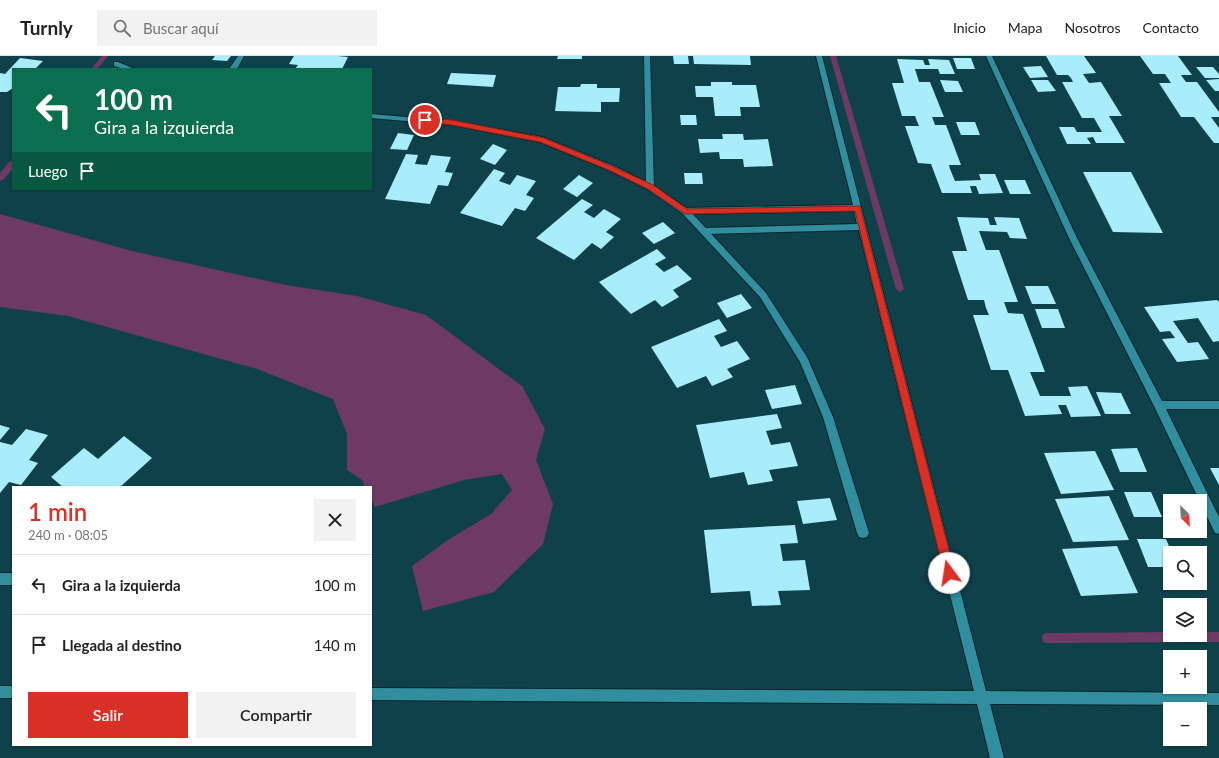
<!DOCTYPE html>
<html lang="es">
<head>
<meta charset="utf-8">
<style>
	body { margin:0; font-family:Lato,sans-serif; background:#f2f2f2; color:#222; height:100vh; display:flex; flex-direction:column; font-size:15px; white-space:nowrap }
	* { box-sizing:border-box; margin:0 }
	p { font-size:13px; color:#767676 }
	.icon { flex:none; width:22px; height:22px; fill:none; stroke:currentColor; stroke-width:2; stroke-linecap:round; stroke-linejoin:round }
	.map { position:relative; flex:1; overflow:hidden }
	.sheet { position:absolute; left:12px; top:430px; width:360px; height:260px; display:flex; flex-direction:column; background:#fff; border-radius:0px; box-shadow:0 1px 3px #0004 }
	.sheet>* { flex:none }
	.banner { position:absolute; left:12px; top:12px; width:360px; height:122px; border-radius:0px; box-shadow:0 1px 3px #0004; background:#0b6e4f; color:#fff; overflow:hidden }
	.needle { width:26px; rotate:156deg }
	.tools { position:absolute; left:1163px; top:438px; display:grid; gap:8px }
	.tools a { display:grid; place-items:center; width:44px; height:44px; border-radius:0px; background:#fff; box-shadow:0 1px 3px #0004; font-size:20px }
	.pin { position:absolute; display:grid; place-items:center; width:34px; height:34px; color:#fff; margin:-17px; border:2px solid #fff; border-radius:50%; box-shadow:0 1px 4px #0007 }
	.me { position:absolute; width:44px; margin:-22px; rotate:346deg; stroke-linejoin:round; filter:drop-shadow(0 0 3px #0008) }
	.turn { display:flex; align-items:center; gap:14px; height:84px; padding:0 16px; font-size:18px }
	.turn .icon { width:52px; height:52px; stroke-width:2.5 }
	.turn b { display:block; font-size:28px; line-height:34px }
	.then { display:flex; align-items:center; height:38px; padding:0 16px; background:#0003; gap:8px; font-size:15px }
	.round { display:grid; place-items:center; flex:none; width:42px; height:42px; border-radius:0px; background:#f2f2f2 }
	.head { display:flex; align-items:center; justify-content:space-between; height:68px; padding:0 16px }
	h1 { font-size:24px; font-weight:600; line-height:30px; color:#d93025 }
	.cta { display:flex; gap:8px; margin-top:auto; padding:8px 16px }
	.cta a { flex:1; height:46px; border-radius:0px; background:#d93025; color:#fff; font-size:16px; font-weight:600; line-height:46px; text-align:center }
	.cta a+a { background:#f2f2f2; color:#222 }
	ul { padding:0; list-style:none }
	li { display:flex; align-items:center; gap:12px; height:60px; padding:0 16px; border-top:1px solid #e0e0e0 }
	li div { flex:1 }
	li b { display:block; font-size:15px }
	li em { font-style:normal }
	header { display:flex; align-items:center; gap:24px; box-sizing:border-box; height:56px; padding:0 20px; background:#fff; border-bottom:1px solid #e0e0e0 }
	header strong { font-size:19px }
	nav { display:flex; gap:22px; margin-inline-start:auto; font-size:14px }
	.search { width:280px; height:36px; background:#f2f2f2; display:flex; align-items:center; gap:10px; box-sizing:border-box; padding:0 14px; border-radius:0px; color:#767676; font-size:15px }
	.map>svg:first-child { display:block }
	.water { fill:#6c3a65 }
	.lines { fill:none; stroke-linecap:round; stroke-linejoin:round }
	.stream { fill:#6c3a65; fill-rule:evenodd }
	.building { fill:#a9edfc }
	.lane-casing { stroke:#08262b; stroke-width:2 }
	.street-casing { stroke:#08262b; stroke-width:2 }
	.lane { fill:#308e9f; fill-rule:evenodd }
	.street { fill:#308e9f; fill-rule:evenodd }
	.route { fill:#d93025; stroke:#8d1f18 }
</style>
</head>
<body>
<header>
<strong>Turnly</strong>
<div class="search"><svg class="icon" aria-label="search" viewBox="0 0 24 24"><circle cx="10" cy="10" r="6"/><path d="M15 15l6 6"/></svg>Buscar aquí</div>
<nav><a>Inicio</a><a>Mapa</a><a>Nosotros</a><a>Contacto</a></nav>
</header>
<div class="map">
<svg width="1219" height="702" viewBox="0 0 1219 702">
	<rect width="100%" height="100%" fill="#0f414a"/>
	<!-- water -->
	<path class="water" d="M0,158L132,195L286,229L357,240L426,259L522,330L545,373L536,404L553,448L543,488L494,536L423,555L412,510L448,484L491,458L512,434L502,418L464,424L375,451L371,443V431H365L362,424L347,414V378L333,343L257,313L68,260L0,251Z"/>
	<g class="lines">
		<!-- stream -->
		<path class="stream" d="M102,0H108L97,13H91Z
			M830,0H836L904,233L900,236L896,233Z
			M10,105H13V112L3,124L0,125V117Z
			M1170,576V579H1200V576H1219V586L1047,587L1043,586L1042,582L1043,578L1047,577Z"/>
	</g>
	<!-- building -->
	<path class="building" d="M215,0H231L227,5L212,4Z
		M294,0H338L348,1L342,13H295L298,9L289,8Z
		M558,0H582V3H557Z
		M673,0H688L689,8H674Z
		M693,0H750L751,9L694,8Z
		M1046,0H1084L1096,17L1083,18L1089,27L1101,26L1122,60H1109L1125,87H1096L1093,81L1087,82L1091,88H1067L1059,71H1074L1077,76H1102L1094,62H1082L1062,26H1073L1071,22L1068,19H1057Z
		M1140,0H1178L1192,19H1181L1183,22L1186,26H1197L1219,56V61H1211L1219,72V87H1214L1194,61H1181L1159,27H1171L1165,18H1153Z
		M20,2L43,5L35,13H13V32L7,36H0V17L5,18Z
		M953,2H971L975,13H957Z
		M897,3L923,4L925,9H930L928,3L949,4L955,18H940L938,13H915L919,26H930L944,61H932L935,69H946L961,109H949L950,113L955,125L981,124L979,118H995L1003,137L979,138L976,130H970L972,137H942L931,108L918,107L905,70H919L915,60H902L892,27H904Z
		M1041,10L1048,21L1030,22L1023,11Z
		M1196,11H1213L1219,18V22H1205Z
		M451,17L496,19L493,31L447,28Z
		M1219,23V35H1215L1206,24Z
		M940,24L958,25L963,36H945Z
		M1031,24H1048L1056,35L1038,36Z
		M711,26H732V29H756L760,51H740L741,60H715L713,41H696L695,30H711Z
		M581,28H597V32H620L619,46H601V56L555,55L558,31H580Z
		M680,59H696L697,69H681Z
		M956,66H975L980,79H961Z
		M398,77L414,79L407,94L390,93Z
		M722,78H743L744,84L768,83L773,110L744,111L743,103H720L719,96L700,97L698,83H723Z
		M493,88L507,94L495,109L480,103Z
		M406,98L418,99L415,108L427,109L431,99L451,101L445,116L453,117L448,130L438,129L430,148L385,143Z
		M494,113L505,117L499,125L510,129L517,119L536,125L526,139L534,142L525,155L515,152L502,170L460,157Z
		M1083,116H1131L1163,177L1113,176Z
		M684,117H702L703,128H685Z
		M579,119L593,127L577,141L563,133Z
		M1004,124H1025L1031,138H1010Z
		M582,143L593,149L584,156L594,162L604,153L621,163L606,176L614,181L601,193L592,187L574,204L536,182Z
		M957,161L988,162L990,169H997L994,161L1019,162L1027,183L1010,182L1007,176L979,175L986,194H999L1018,246H1004L1008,257L1023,258L1045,316H1030L1040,340H1071L1068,331L1087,330L1101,360L1071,361L1066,349H1058L1062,358L1025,360L1008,314H991L973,259H989L986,252L984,244H968L952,195H967Z
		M663,166L675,177L654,188L642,177Z
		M657,193L666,202L655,208L664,216L677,209L692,223L673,234L679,241L662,251L655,244L631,258L599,226Z
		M1025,230H1048L1056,248H1032Z
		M741,238L752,252L727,262L717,247Z
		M1217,244L1219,246V285L1213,286L1198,262L1173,265L1188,287L1198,286L1209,303L1177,306L1162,283L1175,282L1170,275L1160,276L1144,251Z
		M1035,253H1058L1065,272H1042Z
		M719,263L727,275L714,280L721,291L737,285L750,303L727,313L733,321L712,330L706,320L677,332L651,291Z
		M795,329L802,348L772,353L765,334Z
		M1096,336L1121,337L1131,358H1105Z
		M777,358L782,372L766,375L771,389L790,386L798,410L769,414L773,425L748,429L744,416L710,422L696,369Z
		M0,369L10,372L0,384Z
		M26,373L48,379L29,404L38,407L21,429L9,426L0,437V386L12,389Z
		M124,380L152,402L120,431H63L51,421L84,392L98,403Z
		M1137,392L1147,416H1120L1111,393Z
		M1095,395L1114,434L1061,438L1044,397Z
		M1210,412H1219V429Z
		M1124,436H1151L1162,461H1134Z
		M1109,440L1129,484L1073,486L1055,443Z
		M830,442L837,464L803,468L797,445Z
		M795,469L798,487L780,488L783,505L805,504L810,534L778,535L781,549L752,550L750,535L711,537L704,474Z
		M1137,483H1166L1172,497H1170V511H1148Z
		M1117,490L1138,537L1081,540L1062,493Z"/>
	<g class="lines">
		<defs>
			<path id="lane" d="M238,0H244L237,13H229Z
				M644,0H650L654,130L688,153L766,237L807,301L833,361L869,477L867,481L863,482L859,481L857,477L823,361L800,306L760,241L682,157L647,133L608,114L540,86L452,69L371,62V58L452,65L542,81L614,110L646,126Z
				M114,6H118L135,13H124L114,10Z
				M0,517H13V529H0Z"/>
			<path id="street" d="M816,0H822L986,635L1219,637V649L990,648L1004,702H990L977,648L371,644V632L974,635L859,174L704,178L700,175L704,172L857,168L854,155L685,158L681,155L685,152L853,149Z
				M986,0H992L1077,182L1162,345H1219V353H1166L1219,461V478L1215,477L1155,352L1069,182Z
				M0,630H13V642H0Z"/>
		</defs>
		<!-- lane casing -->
		<use href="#lane" class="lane-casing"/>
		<!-- street casing -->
		<use href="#street" class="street-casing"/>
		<!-- lane -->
		<use href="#lane" class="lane"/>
		<!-- street -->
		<use href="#street" class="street"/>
	</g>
	<!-- route -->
	<path class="route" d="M425,62L452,64L544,82L614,111L653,129L687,153L860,150L955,517L953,520L949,522L946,520L944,517L855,155L685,158L648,133L609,114L540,86L452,69L422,66V63Z"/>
</svg>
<div class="tools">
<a><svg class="needle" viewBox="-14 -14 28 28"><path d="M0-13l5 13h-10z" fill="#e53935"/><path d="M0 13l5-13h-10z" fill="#767676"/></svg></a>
<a><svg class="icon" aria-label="search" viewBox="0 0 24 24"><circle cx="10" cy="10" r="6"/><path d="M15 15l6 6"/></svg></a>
<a><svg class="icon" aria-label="layers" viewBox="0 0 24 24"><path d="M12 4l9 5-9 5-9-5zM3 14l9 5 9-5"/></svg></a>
<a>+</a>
<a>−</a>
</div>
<div class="pin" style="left:425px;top:64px;background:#d93025"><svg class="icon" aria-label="arrive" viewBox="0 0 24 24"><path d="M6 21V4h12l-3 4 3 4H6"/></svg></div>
<svg class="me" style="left:949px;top:517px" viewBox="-20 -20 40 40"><circle r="19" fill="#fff"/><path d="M0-13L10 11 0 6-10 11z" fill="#d93025"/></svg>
<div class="banner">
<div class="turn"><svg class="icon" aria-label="left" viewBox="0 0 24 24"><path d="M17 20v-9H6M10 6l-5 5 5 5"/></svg><div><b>100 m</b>Gira a la izquierda</div></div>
<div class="then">Luego<svg class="icon" aria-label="arrive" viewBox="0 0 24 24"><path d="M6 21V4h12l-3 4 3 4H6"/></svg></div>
</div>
<section class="sheet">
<div class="head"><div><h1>1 min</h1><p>240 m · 08:05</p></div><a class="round"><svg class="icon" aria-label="close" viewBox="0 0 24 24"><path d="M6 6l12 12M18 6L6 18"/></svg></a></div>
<ul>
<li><svg class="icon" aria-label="left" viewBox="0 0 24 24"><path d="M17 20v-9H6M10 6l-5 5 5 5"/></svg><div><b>Gira a la izquierda</b></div><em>100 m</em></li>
<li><svg class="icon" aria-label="arrive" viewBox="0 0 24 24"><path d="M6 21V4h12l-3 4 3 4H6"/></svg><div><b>Llegada al destino</b></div><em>140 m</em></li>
</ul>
<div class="cta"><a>Salir</a><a>Compartir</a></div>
</section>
</div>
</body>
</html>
